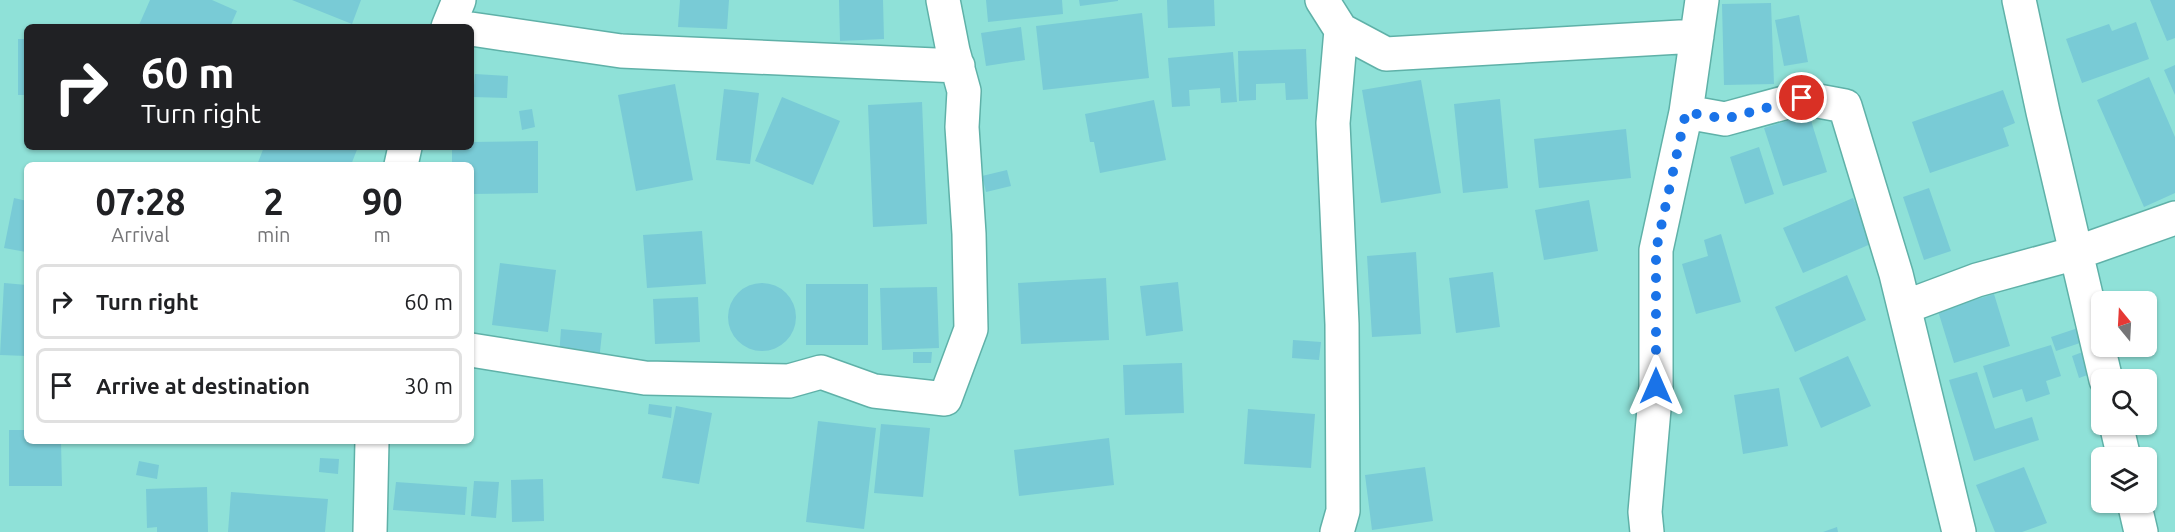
<!DOCTYPE html>
<html lang="en">
<head>
<meta charset="utf-8">
<style>
	body { margin:0; font-family:Ubuntu,sans-serif; background:#f6f6f6; color:#202124; height:100vh; display:flex; flex-direction:column; font-size:22px; white-space:nowrap }
	* { box-sizing:border-box; margin:0 }
	p { font-size:20px; color:#757577 }
	.icon { flex:none; width:33px; height:33px; fill:none; stroke:currentColor; stroke-width:2; stroke-linecap:round; stroke-linejoin:round }
	.map { position:relative; flex:1; overflow:hidden }
	.panel { position:absolute; left:24px; top:162px; width:450px; height:282px; display:flex; flex-direction:column; background:#fff; border-radius:9px; box-shadow:0 2px 4px #0004 }
	.panel>* { flex:none }
	.guide { position:absolute; left:24px; top:24px; width:450px; height:126px; border-radius:9px; box-shadow:0 2px 4px #0004; background:#202124; color:#fff; overflow:hidden }
	.needle { width:39px; rotate:342deg }
	.controls { position:absolute; left:2091px; top:291px; display:grid; gap:12px }
	.controls a { display:grid; place-items:center; width:66px; height:66px; border-radius:9px; background:#fff; box-shadow:0 2px 4px #0004; font-size:30px }
	.pin { position:absolute; display:grid; place-items:center; width:51px; height:51px; color:#fff; margin:-26px; border:3px solid #fff; border-radius:50%; box-shadow:0 2px 6px #0007 }
	.me { position:absolute; width:66px; margin:-33px; rotate:0deg; stroke-linejoin:round; filter:drop-shadow(0 0 4px #0008) }
	.turn { display:flex; align-items:center; gap:21px; height:126px; padding:0 18px; font-size:27px }
	.turn .icon { width:78px; height:78px; stroke-width:2.5 }
	.turn b { display:block; font-size:42px; line-height:51px }
	.eta { display:flex; justify-content:space-evenly; align-items:center; height:102px; text-align:center }
	.eta b { font-size:36px; font-weight:700; line-height:42px }
	ul { padding:0; list-style:none }
	li { display:flex; align-items:center; gap:18px; height:75px; margin:0 12px 9px; padding:0 6px; border:3px solid #e0e0e0; border-radius:9px }
	li div { flex:1 }
	li b { display:block; font-size:22px }
	li em { font-style:normal }
	.map>svg:first-child { display:block }
	.building { fill:#79cbd6 }
	.lines { fill:none; stroke-linecap:round; stroke-linejoin:round }
	.minor-casing { stroke:#5fb1a8; stroke-width:36 }
	.minor { stroke:#fff; stroke-width:33 }
	.route { stroke:#1a73e8; stroke-width:10; stroke-dasharray:0 18 }
</style>
</head>
<body>
<div class="map">
<svg width="2175" height="532" viewBox="0 0 2175 532">
	<rect width="100%" height="100%" fill="#8fe1d8"/>
	<!-- building -->
	<path class="building" d="M150,0H212L237,11L230,27H144L139,25Z
		M292,0H361L352,24Z
		M680,0H729L727,29L678,27Z
		M839,0H883L884,39L840,41Z
		M986,0H1062L1063,14L988,22Z
		M1079,0H1118V1L1080,6Z
		M1167,0H1214L1215,26L1168,28Z
		M2150,0H2175V38L2167,41Z
		M1771,3L1774,84L1724,85L1722,4Z
		M1142,13L1149,78L1043,90L1036,26Z
		M1799,15L1808,62L1784,66L1775,20Z
		M2136,22L2149,59L2082,83L2066,39L2109,24L2112,31Z
		M1021,27L1025,60L986,66L981,33Z
		M18,39H27V95H18Z
		M1306,49L1308,99L1286,100L1285,83L1256,84V100L1239,101L1238,51Z
		M1233,52L1237,102L1221,103L1220,88L1189,90L1190,106L1172,107L1168,58Z
		M2175,65V95L2164,70Z
		M475,74L508,76L507,98L473,97Z
		M2149,77L2175,137V193L2144,207L2097,100Z
		M1421,80L1441,193L1381,203L1362,90Z
		M675,84L693,180L636,191L618,95Z
		M724,89L759,93L750,164L716,160Z
		M2003,90L2015,123L2003,128L2009,146L1930,173L1912,122Z
		M782,97L840,121L813,185L755,161Z
		M1500,99L1508,188L1463,193L1454,104Z
		M1154,100L1166,160L1100,173L1094,142H1090L1085,114Z
		M922,102L927,224L873,227L868,105Z
		M532,109L535,127L522,130L519,111Z
		M1809,114L1827,172L1783,186L1764,128Z
		M1626,129L1631,178L1539,188L1534,139Z
		M538,141V193L471,194V165H452V147H471V142Z
		M264,147H358L351,165H257Z
		M1759,147L1774,194L1745,204L1730,157Z
		M1007,170L1011,186L986,192L982,176Z
		M1929,188L1951,251L1924,260L1903,197Z
		M14,198L27,201L26,252L4,248Z
		M1853,198L1873,243L1803,273L1783,228Z
		M1589,200L1598,251L1544,260L1535,210Z
		M471,216H474L473,246H471Z
		M702,231L706,284L647,288L643,235Z
		M1721,234L1741,302L1696,314L1682,264L1708,256L1704,240Z
		M1416,252L1421,334L1372,337L1367,256Z
		M500,263L556,270L548,332L492,325Z
		M1493,272L1500,327L1456,333L1449,278Z
		M1847,275L1866,320L1795,352L1775,307Z
		M1106,278L1109,340L1021,344L1018,283Z
		M1178,282L1183,331L1146,336L1140,286Z
		M728 317a34 34 0 1 1 68 0a34 34 0 1 1-68 0Z
		M4,283L27,285V356L0,355Z
		M806,284H868V345H806Z
		M937,287L939,348L882,350L880,288Z
		M1994,294L2010,346L1954,363L1938,311Z
		M698,297L700,342L655,344L653,299Z
		M2081,327L2086,341L2056,351L2051,337Z
		M561,329L602,333L599,361L559,357Z
		M1293,340L1321,342L1319,360L1292,358Z
		M2051,345L2061,376L2046,381L2050,394L2026,402L2022,389L1993,398L1983,366Z
		M2088,350L2096,372L2079,378L2072,356Z
		M913,352H932L931,363H913Z
		M1848,356L1871,406L1821,428L1799,378Z
		M1182,363L1184,413L1125,415L1123,365Z
		M1977,372L1995,429L2032,417L2039,440L1974,461L1949,380Z
		M1779,388L1788,446L1743,454L1734,395Z
		M649,404L672,407L671,418L648,414Z
		M676,406L712,413L699,484L662,478Z
		M1248,409L1315,414L1311,468L1244,464Z
		M818,421L876,428L864,529L806,522Z
		M881,424L930,428L923,497L874,493Z
		M9,430H27V441H61L62,486H9Z
		M1109,438L1114,485L1019,496L1014,450Z
		M320,458L339,459L338,474L319,472Z
		M139,461L159,465L157,479L136,475Z
		M1425,467L1433,521L1372,530L1365,475Z
		M2024,467L2047,523L2022,532H1995L1976,485Z
		M543,479L544,521L512,522L511,480Z
		M474,481L499,482L496,518L471,516Z
		M396,482L467,487L465,515L393,510Z
		M207,487L208,532H157V527L147,528L146,489Z
		M231,492L328,499L325,532H228Z
		M1837,527L1838,532H1823Z"/>
	<g class="lines">
		<defs>
			<path id="minor" d="M1322,0L1341,30L1386,54L1697,36
				M1702,0L1686,112L1725,119L1802,98L1845,106L1896,274L1959,532
				M2019,0L2043,112L2106,380
				M448,27L459,0
				M471,29L621,51L958,66
				M401,165L405,147
				M1905,307L1977,280L2076,253L2175,218
				M471,350L645,378L789,381L821,372L874,391L945,399L971,329L969,234L962,127L964,91L953,51L943,0
				M2116,424L2124,458
				M2134,502L2141,532
				M370,532L372,441
				M1337,532L1343,511L1342,324L1333,123L1341,30
				M1647,532L1645,512L1656,386V250L1686,112"/>
		</defs>
		<!-- minor casing -->
		<use href="#minor" class="minor-casing"/>
		<!-- minor -->
		<use href="#minor" class="minor"/>
	</g>
	<g class="lines">
		<!-- route -->
		<path class="route" d="M1656,386V250L1686,112L1725,119L1802,98"/>
	</g>
</svg>
<div class="controls">
<a><svg class="needle" viewBox="-14 -14 28 28"><path d="M0-13l5 13h-10z" fill="#e53935"/><path d="M0 13l5-13h-10z" fill="#757577"/></svg></a>
<a><svg class="icon" aria-label="search" viewBox="0 0 24 24"><circle cx="10" cy="10" r="6"/><path d="M15 15l6 6"/></svg></a>
<a><svg class="icon" aria-label="layers" viewBox="0 0 24 24"><path d="M12 4l9 5-9 5-9-5zM3 14l9 5 9-5"/></svg></a>
</div>
<div class="pin" style="left:1802px;top:98px;background:#d93025"><svg class="icon" aria-label="arrive" viewBox="0 0 24 24"><path d="M6 21V4h12l-3 4 3 4H6"/></svg></div>
<svg class="me" style="left:1656px;top:386px" viewBox="-20 -20 40 40"><path d="M0-17L14 15 0 8-14 15z" fill="#1a73e8" stroke="#fff" stroke-width="4"/></svg>
<div class="guide">
<div class="turn"><svg class="icon" aria-label="right" viewBox="0 0 24 24"><path d="M7 20v-9h11M14 6l5 5-5 5"/></svg><div><b>60 m</b>Turn right</div></div>
</div>
<section class="panel">
<div class="eta">
<div><b>07:28</b><p>Arrival</p></div>
<div><b>2</b><p>min</p></div>
<div><b>90</b><p>m</p></div>
</div>
<ul>
<li><svg class="icon" aria-label="right" viewBox="0 0 24 24"><path d="M7 20v-9h11M14 6l5 5-5 5"/></svg><div><b>Turn right</b></div><em>60 m</em></li>
<li><svg class="icon" aria-label="arrive" viewBox="0 0 24 24"><path d="M6 21V4h12l-3 4 3 4H6"/></svg><div><b>Arrive at destination</b></div><em>30 m</em></li>
</ul>
</section>
</div>
</body>
</html>
